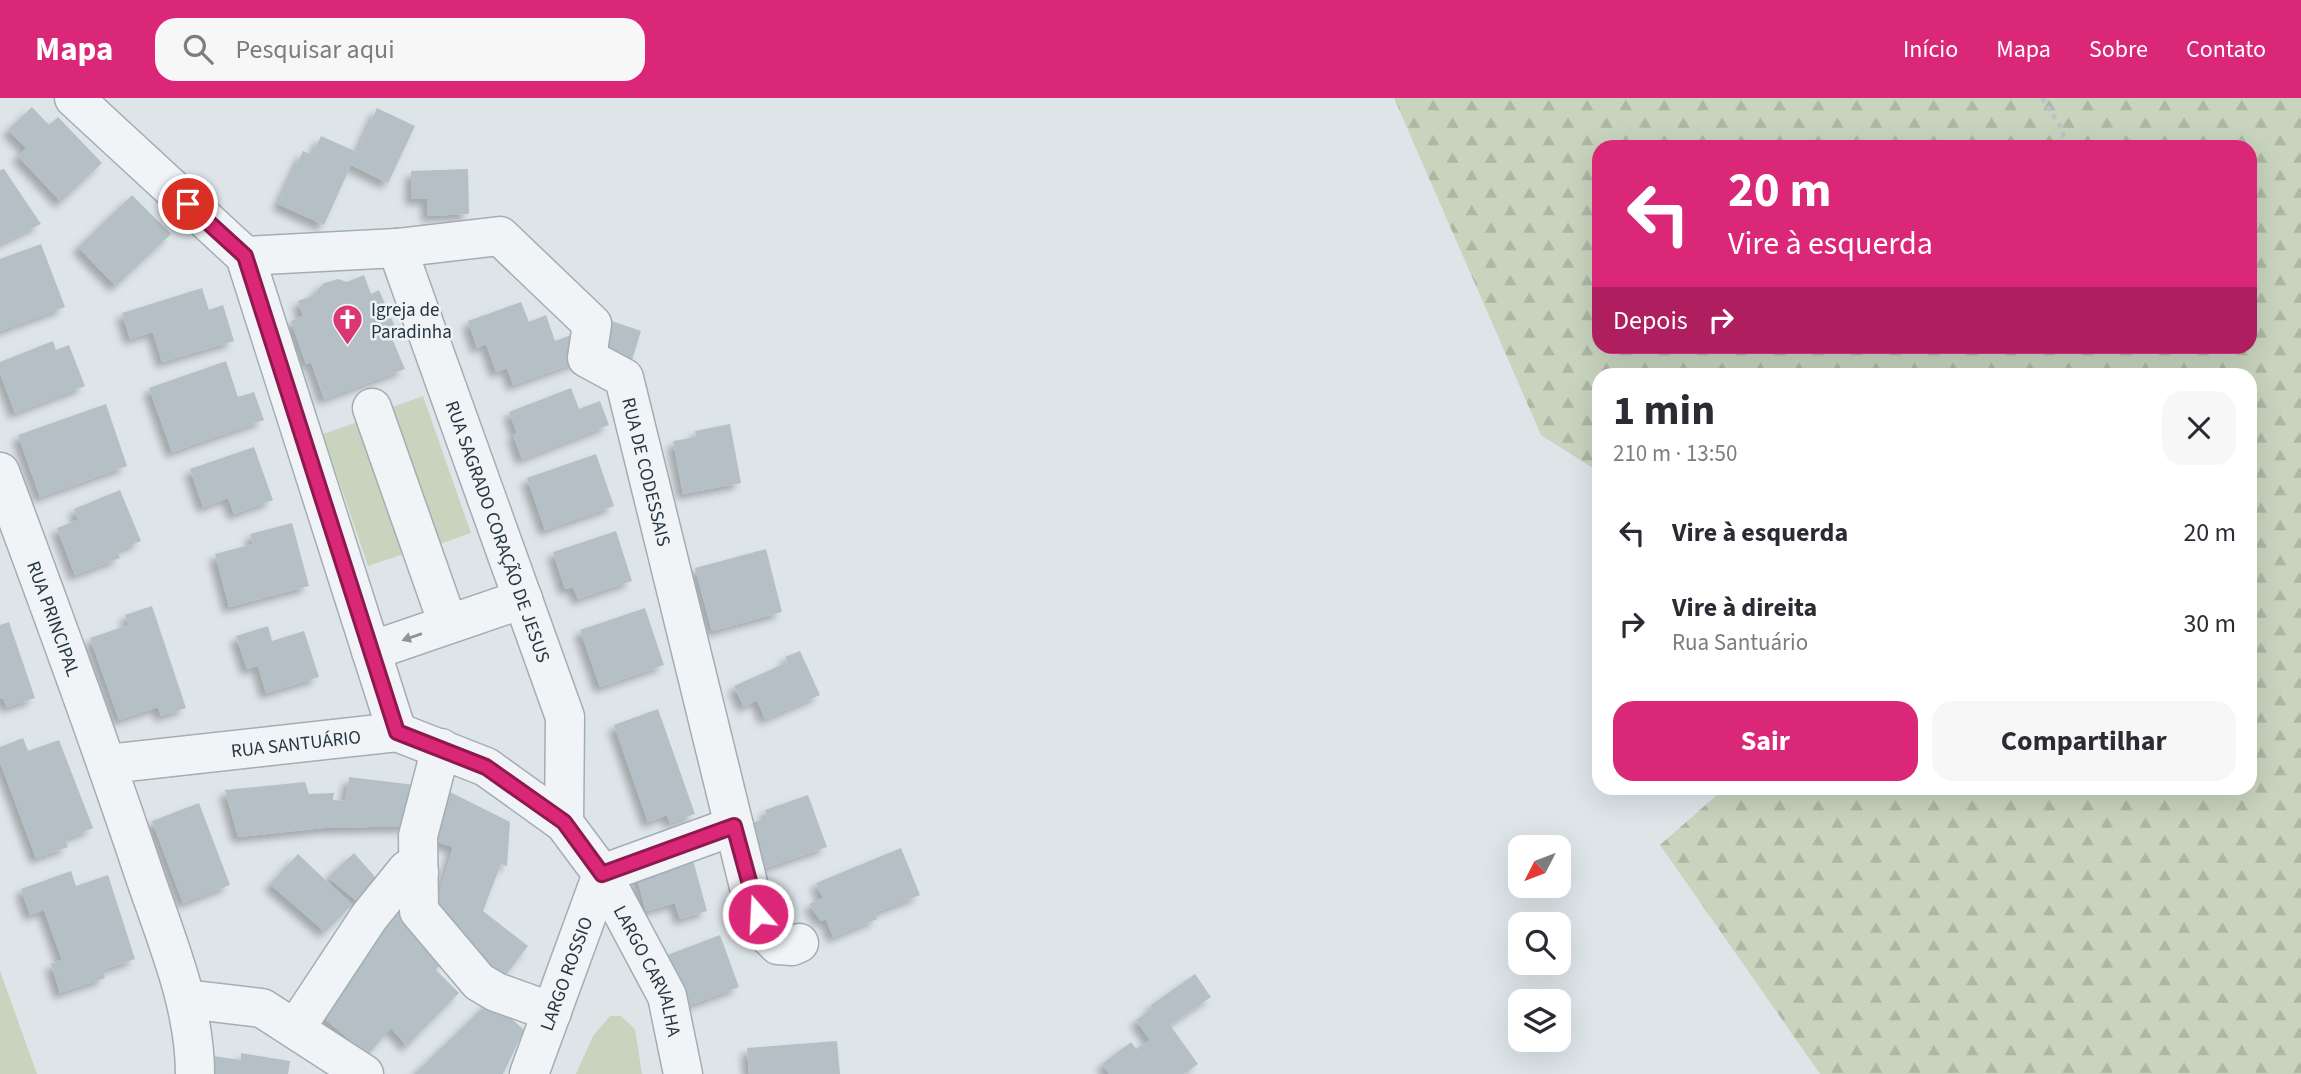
<!DOCTYPE html>
<html lang="pt">
<head>
<meta charset="utf-8">
<style>
	body { margin:0; font-family:"Source Sans 3",sans-serif; background:#f7f7f7; color:#2b2b33; height:100vh; display:flex; flex-direction:column; font-size:26px; white-space:nowrap }
	* { box-sizing:border-box; margin:0 }
	p { font-size:23px; color:#7c7c81 }
	.icon { flex:none; width:38px; height:38px; fill:none; stroke:currentColor; stroke-width:2; stroke-linecap:round; stroke-linejoin:round }
	.map { position:relative; flex:1; overflow:hidden }
	.side { position:absolute; left:1592px; top:270px; width:665px; height:427px; display:flex; flex-direction:column; background:#fff; border-radius:21px; box-shadow:0 7px 28px #0002 }
	.side>* { flex:none }
	.guide { position:absolute; left:1592px; top:42px; width:665px; height:214px; border-radius:21px; box-shadow:0 7px 28px #0002; background:#db2777; color:#fff; overflow:hidden }
	.needle { width:46px; rotate:228deg }
	.tools { position:absolute; left:1508px; top:737px; display:grid; gap:14px }
	.tools a { display:grid; place-items:center; width:63px; height:63px; border-radius:14px; background:#fff; box-shadow:0 7px 28px #0002; font-size:35px }
	.pin { position:absolute; display:grid; place-items:center; width:60px; height:60px; color:#fff; margin:-30px; border:4px solid #fff; border-radius:50%; box-shadow:0 2px 7px #0007 }
	.me { position:absolute; width:77px; margin:-38px; rotate:341deg; stroke-linejoin:round; filter:drop-shadow(0 0 5px #0008) }
	.turn { display:flex; align-items:center; gap:24px; height:147px; padding:0 21px; font-size:32px }
	.turn .icon { width:91px; height:91px; stroke-width:2.5 }
	.turn b { display:block; font-size:49px; line-height:60px }
	.then { display:flex; align-items:center; height:66px; padding:0 21px; background:#0003; gap:14px; font-size:26px }
	.round { display:grid; place-items:center; flex:none; width:74px; height:74px; border-radius:21px; background:#f7f7f7 }
	.summary { display:flex; align-items:center; justify-content:space-between; height:119px; padding:0 21px }
	h1 { font-size:42px; font-weight:700; line-height:52px }
	.cta { display:flex; gap:14px; margin-top:auto; padding:14px 21px }
	.cta a { flex:1; height:80px; border-radius:21px; background:#db2777; color:#fff; font-size:28px; font-weight:700; line-height:80px; text-align:center }
	.cta a+a { background:#f7f7f7; color:#2b2b33 }
	ul { padding:0; list-style:none }
	li { display:flex; align-items:center; gap:21px; height:91px; padding:0 21px }
	li div { flex:1 }
	li b { display:block; font-size:26px }
	li em { font-style:normal }
	header { display:flex; align-items:center; gap:42px; box-sizing:border-box; height:98px; padding:0 35px; background:#db2777; color:#fff }
	header strong { font-size:33px }
	nav { display:flex; gap:38px; margin-inline-start:auto; font-size:24px }
	.search { width:490px; height:63px; background:#f7f7f7; display:flex; align-items:center; gap:18px; box-sizing:border-box; padding:0 24px; border-radius:21px; color:#7c7c81; font-size:26px }
	.map>svg:first-child { display:block }
	.green { fill:#c8d4be }
	.forest { fill:url(#forest-firs); fill-rule:evenodd }
	.building { fill:#b5bfc6; filter:url(#shadow) }
	.lines { fill:none; stroke-linecap:round; stroke-linejoin:round }
	.minor-casing { stroke:#a3adb3; stroke-width:41 }
	.path { stroke:#bcc3c8; stroke-width:4.5; stroke-dasharray:5 5; stroke-linecap:butt }
	.minor { stroke:#f1f4f7; stroke-width:38 }
	.oneway { fill:#8c959c }
	.route-casing { stroke:#8e194d; stroke-width:18 }
	.route { stroke:#db2777; stroke-width:12 }
	.labels { text-anchor:middle; stroke-width:5; stroke-linejoin:round; paint-order:stroke }
	.poi-label { font-size:19px; fill:#263641; stroke:#edf3f6; text-anchor:start }
	.street-label { font-size:19px; fill:#263641; stroke:#edf3f6 }
</style>
</head>
<body>
<header>
<strong>Mapa</strong>
<div class="search"><svg class="icon" aria-label="search" viewBox="0 0 24 24"><circle cx="10" cy="10" r="6"/><path d="M15 15l6 6"/></svg>Pesquisar aqui</div>
<nav><a>Início</a><a>Mapa</a><a>Sobre</a><a>Contato</a></nav>
</header>
<div class="map">
<svg width="2301" height="976" viewBox="0 0 2301 976">
	<defs>
		<pattern id="forest-firs" width="22" height="20" patternUnits="userSpaceOnUse" patternTransform="scale(1.75)"><rect width="22" height="20" fill="#c8d4be"/><path d="M5 1l3.5 6h-7zM16 11l3.5 6h-7z" fill="#acb7a4"/></pattern>
		<filter id="shadow"><feDropShadow dx="-6" dy="6" stdDeviation="3.5" flood-color="#0004"/></filter>
	</defs>
	<rect width="100%" height="100%" fill="#dee5e9"/>
	<!-- green -->
	<path class="green" d="M423,298L471,435L431,449L384,312Z
		M364,322L410,454L368,468L323,336Z
		M0,873L37,976H0Z
		M610,918H621L635,931L642,976H576L593,938Z"/>
	<!-- forest -->
	<path class="forest" d="M1394,0H2301V976H1820L1660,747L1725,690H2250V276H1600L1599,374L1541,337ZM1600,49H2250V248H1600Z"/>
	<!-- building -->
	<path class="building" d="M32,9L49,27L58,19L102,65L61,104L18,58L26,50L8,32Z
		M377,10L415,28L388,85L351,67L324,127L278,106L303,53L312,57L321,38L357,54Z
		M4,71L41,126L0,146V72Z
		M468,71L469,116L427,118V101H411V73Z
		M132,97L171,136L116,188L78,149Z
		M41,146L65,209L0,233V161Z
		M364,177L371,196L379,192L396,231L389,233L405,271L324,301L311,264L306,266L291,223L303,218L298,203L312,198L324,185L338,181L347,184Z
		M202,190L209,212L223,207L234,243L162,264L153,234L130,241L122,215Z
		M521,204L529,224L546,217L555,243L571,237L580,263L513,287L507,270L496,274L486,246L477,250L468,223Z
		M606,221L641,233L632,262L596,251Z
		M53,243L56,252L69,247L85,288L15,315L0,275V264Z
		M226,263L238,299L254,294L264,322L172,354L149,290Z
		M571,290L579,311L600,303L609,327L522,361L513,337L517,335L509,314Z
		M106,306L127,368L40,399L18,337Z
		M730,326L741,385L683,396L673,343L696,339L695,333Z
		M254,349L273,402L234,416L228,400L203,409L190,371Z
		M596,356L614,408L545,432L527,380Z
		M120,392L141,443L117,453L120,460L75,477L57,430L78,422L74,411Z
		M292,425L309,488L229,509L215,456L253,446L250,436Z
		M616,433L632,483L578,501L573,489L565,491L553,454Z
		M766,451L782,514L712,533L695,470Z
		M152,508L186,610L161,618L158,609L119,622L90,540L129,527L125,517Z
		M645,510L664,567L600,589L580,532Z
		M9,524L35,600L7,609L3,600L0,601V527Z
		M268,528L272,543L304,533L319,579L266,595L258,568L247,571L236,538Z
		M800,553L820,597L765,621L757,602L744,609L734,588L788,564L785,559Z
		M658,611L695,716L670,725L667,717L648,724L614,627Z
		M23,640L28,653L59,642L93,730L65,741L68,749L36,760L0,664V649Z
		M349,679L423,688L417,728L323,730L238,739L225,692L305,684L309,696L334,695L333,702L345,703Z
		M450,694L510,724L507,768L501,766L483,813L528,848L498,887L422,814L440,793L453,749L431,742Z
		M808,697L827,749L765,770L749,726L767,720L765,712Z
		M199,705L230,787L183,805L152,723Z
		M901,750L920,797L875,815L877,821L833,839L826,821L821,823L809,806L823,800L816,785Z
		M354,755L384,789L365,810L328,779Z
		M691,755L707,813L680,821L675,805L646,813L634,770Z
		M298,756L352,807L325,834L270,786Z
		M71,773L76,788L108,777L135,861L103,872L105,880L60,895L51,866L62,862L44,812L30,817L21,791Z
		M397,792L448,855L436,872L459,895L407,948L391,930L368,957L319,916Z
		M720,837L739,889L685,909L665,858Z
		M1195,876L1211,899L1170,927L1198,966L1184,976H1109L1102,966L1131,944L1136,951L1150,942L1136,922L1152,911L1150,908Z
		M491,902L524,932L503,976H414Z
		M837,943L840,976H749L747,950Z
		M241,955L290,963L288,976H211L213,958L241,962Z"/>
	<g class="lines">
		<defs>
			<g id="minor">
				<path d="M74,0L245,158L397,634"/>
				<path id="s1" d="M397,150L565,619L564,725"/>
				<path id="s2" d="M245,158L397,150L500,138L592,226L587,260L624,280L749,789L766,835L778,847L792,848L799,845"/>
				<path d="M372,310L448,526"/>
				<path id="s3" d="M0,374C50,508 99,641 144,776C166,841 195,907 195,976"/>
				<path d="M371,553L523,501"/>
				<path d="M441,650L418,738L419,813L479,884L496,894L552,914"/>
				<path id="s4" d="M108,666L397,634L486,669L564,725L602,776L667,898L683,976"/>
				<path d="M602,776L734,728"/>
				<path d="M186,901L262,910L364,976"/>
				<path d="M295,931L369,819L407,772L419,774"/>
				<path id="s5" d="M529,976L602,776"/>
			</g>
		</defs>
		<!-- minor casing -->
		<use href="#minor" class="minor-casing"/>
		<!-- path -->
		<path class="path" d="M2042,0L2062,31L2066,49"/>
		<!-- minor -->
		<use href="#minor" class="minor"/>
	</g>
	<!-- one-way arrows -->
	<defs><path id="oneway-solid" d="M-6-.8H1V-3.2L6.5 0L1 3.2V.8H-6Z" transform="scale(1.75)"/></defs>
	<use class="oneway" href="#oneway-solid" transform="translate(412 539) rotate(161)"/>
	<g class="lines">
		<defs>
			<path id="route" d="M188,106L245,158L397,634L486,669L564,724L602,776L734,728L758,816"/>
		</defs>
		<!-- route casing -->
		<use href="#route" class="route-casing"/>
		<!-- route -->
		<use href="#route" class="route"/>
	</g>
	<!-- icons -->
	<defs>
		<symbol id="church-pin" viewBox="-11 -11 22 30"><path d="M0 17L-7.5 6A9.5 9.5 0 1 1 7.5 6Z" fill="#da3773" stroke="#edf3f6"/><path d="M-1.2-6h2.4v3.5h3.3v2.4h-3.3V6h-2.4V-.1h-3.3v-2.4h3.3Z" fill="#fff"/></symbol>
	</defs>
	<g fill-rule="evenodd">
		<use href="#church-pin" x="330" y="204" width="35" height="47"/>
	</g>
	<g class="labels">
		<!-- poi labels -->
		<g class="poi-label">
			<text x="371" y="218">Igreja de<tspan x="371" dy="22">Paradinha</tspan></text>
		</g>
		<!-- street labels -->
		<g class="street-label">
			<text dy="7" stroke="none"><textPath href="#s2" startOffset="556">RUA DE CODESSAIS</textPath></text>
			<text dy="7" stroke="none"><textPath href="#s1" startOffset="301">RUA SAGRADO CORAÇÃO DE JESUS</textPath></text>
			<text dy="7" stroke="none"><textPath href="#s3" startOffset="156">RUA PRINCIPAL</textPath></text>
			<text dy="7" stroke="none"><textPath href="#s4" startOffset="189">RUA SANTUÁRIO</textPath></text>
			<text dy="7" stroke="none"><textPath href="#s4" startOffset="654">LARGO CARVALHA</textPath></text>
			<text dy="7" stroke="none"><textPath href="#s5" startOffset="107">LARGO ROSSIO</textPath></text>
		</g>
	</g>
</svg>
<div class="tools">
<a><svg class="needle" viewBox="-14 -14 28 28"><path d="M0-13l5 13h-10z" fill="#e53935"/><path d="M0 13l5-13h-10z" fill="#7c7c81"/></svg></a>
<a><svg class="icon" aria-label="search" viewBox="0 0 24 24"><circle cx="10" cy="10" r="6"/><path d="M15 15l6 6"/></svg></a>
<a><svg class="icon" aria-label="layers" viewBox="0 0 24 24"><path d="M12 4l9 5-9 5-9-5zM3 14l9 5 9-5"/></svg></a>
</div>
<div class="pin" style="left:188px;top:106px;background:#d93025"><svg class="icon" aria-label="arrive" viewBox="0 0 24 24"><path d="M6 21V4h12l-3 4 3 4H6"/></svg></div>
<svg class="me" style="left:758px;top:816px" viewBox="-20 -20 40 40"><circle r="17" fill="#db2777" stroke="#fff" stroke-width="3"/><path d="M0-11L8 9 0 5-8 9z" fill="#fff"/></svg>
<div class="guide">
<div class="turn"><svg class="icon" aria-label="left" viewBox="0 0 24 24"><path d="M17 20v-9H6M10 6l-5 5 5 5"/></svg><div><b>20 m</b>Vire à esquerda</div></div>
<div class="then">Depois<svg class="icon" aria-label="right" viewBox="0 0 24 24"><path d="M7 20v-9h11M14 6l5 5-5 5"/></svg></div>
</div>
<section class="side">
<div class="summary"><div><h1>1 min</h1><p>210 m · 13:50</p></div><a class="round"><svg class="icon" aria-label="close" viewBox="0 0 24 24"><path d="M6 6l12 12M18 6L6 18"/></svg></a></div>
<ul>
<li><svg class="icon" aria-label="left" viewBox="0 0 24 24"><path d="M17 20v-9H6M10 6l-5 5 5 5"/></svg><div><b>Vire à esquerda</b></div><em>20 m</em></li>
<li><svg class="icon" aria-label="right" viewBox="0 0 24 24"><path d="M7 20v-9h11M14 6l5 5-5 5"/></svg><div><b>Vire à direita</b><p>Rua Santuário</p></div><em>30 m</em></li>
</ul>
<div class="cta"><a>Sair</a><a>Compartilhar</a></div>
</section>
</div>
</body>
</html>
